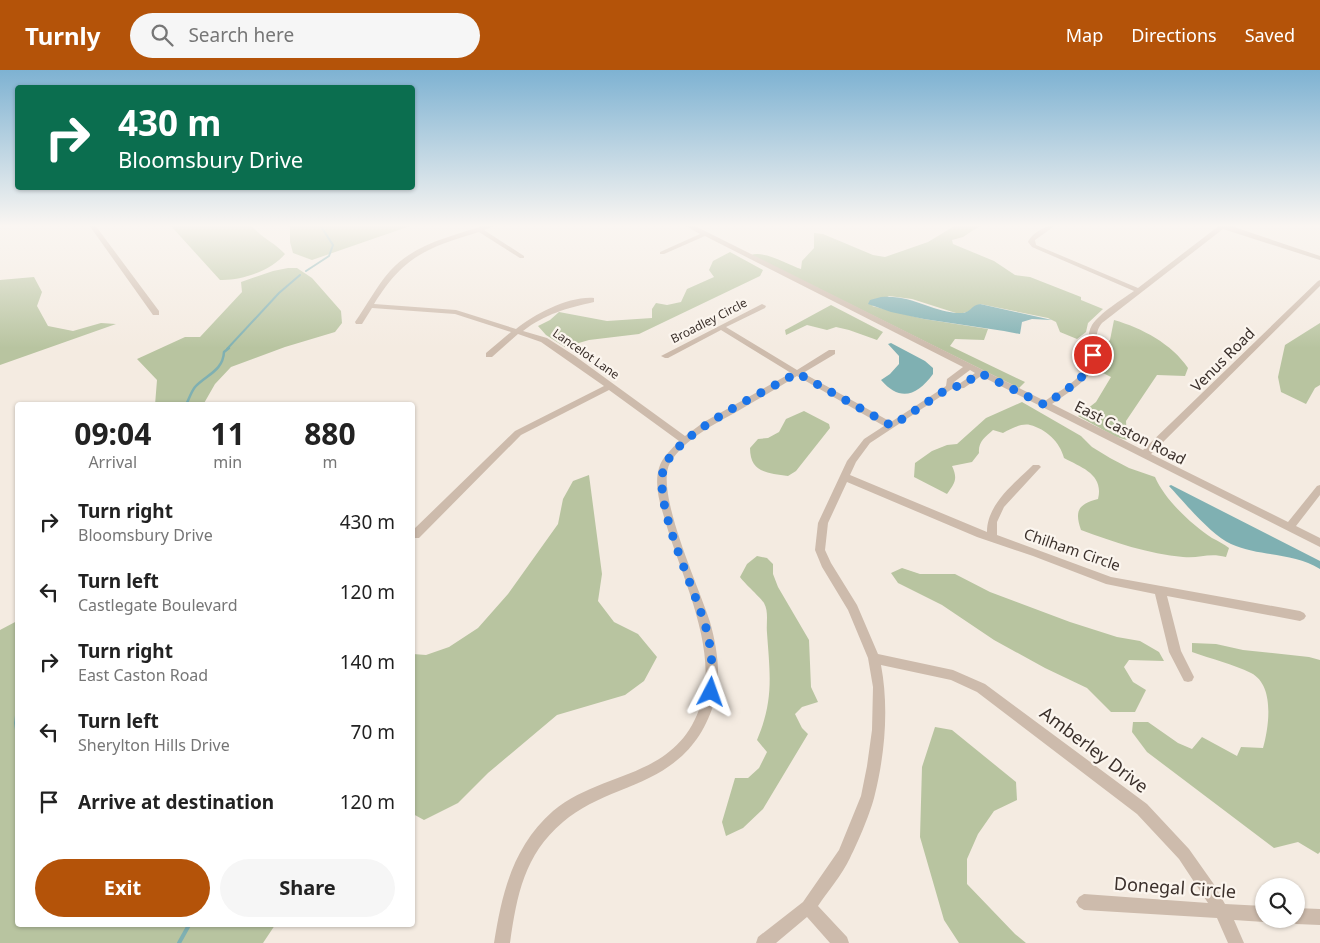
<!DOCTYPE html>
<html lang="en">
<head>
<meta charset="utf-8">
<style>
	body { margin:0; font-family:"Noto Sans",sans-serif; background:#f6f6f6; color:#222; height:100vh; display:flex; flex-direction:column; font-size:19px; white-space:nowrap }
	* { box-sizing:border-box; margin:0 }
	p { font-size:16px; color:#767676 }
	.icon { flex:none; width:28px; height:28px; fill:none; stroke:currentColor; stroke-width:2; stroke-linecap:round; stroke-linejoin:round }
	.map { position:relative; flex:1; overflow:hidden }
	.details { position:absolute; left:15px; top:332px; width:400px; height:525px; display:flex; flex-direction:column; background:#fff; border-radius:5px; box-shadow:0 1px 4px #0004 }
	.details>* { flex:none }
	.hud { position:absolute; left:15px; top:15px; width:400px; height:105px; border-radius:5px; box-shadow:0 1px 4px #0004; background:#0b6e4f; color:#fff; overflow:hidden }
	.buttons { position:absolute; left:1255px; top:808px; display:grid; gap:10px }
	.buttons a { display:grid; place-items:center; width:50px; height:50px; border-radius:50%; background:#fff; box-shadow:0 1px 4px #0004; font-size:25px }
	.pin { position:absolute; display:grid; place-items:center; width:42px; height:42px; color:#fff; margin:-21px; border:2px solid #fff; border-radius:50%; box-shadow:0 1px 5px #0007 }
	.me { position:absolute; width:55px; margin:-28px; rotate:4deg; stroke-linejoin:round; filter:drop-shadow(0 0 4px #0008) }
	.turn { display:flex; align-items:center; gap:18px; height:105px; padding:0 20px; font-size:22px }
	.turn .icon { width:65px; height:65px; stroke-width:2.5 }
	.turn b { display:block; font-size:35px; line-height:42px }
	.eta { display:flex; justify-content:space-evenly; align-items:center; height:85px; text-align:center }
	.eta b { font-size:30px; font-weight:700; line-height:35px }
	.action { display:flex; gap:10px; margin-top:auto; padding:10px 20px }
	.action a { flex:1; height:58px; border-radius:30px; background:#b45309; color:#fff; font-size:20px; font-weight:700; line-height:58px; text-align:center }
	.action a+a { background:#f6f6f6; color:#222 }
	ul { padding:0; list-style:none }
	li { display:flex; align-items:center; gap:15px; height:70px; padding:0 20px }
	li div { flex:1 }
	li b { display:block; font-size:19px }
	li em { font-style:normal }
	header { display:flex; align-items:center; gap:30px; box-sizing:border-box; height:70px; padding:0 25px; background:#b45309; color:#fff }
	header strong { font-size:24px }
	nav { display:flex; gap:28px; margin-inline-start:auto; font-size:18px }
	.search { width:350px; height:45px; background:#f6f6f6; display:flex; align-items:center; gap:12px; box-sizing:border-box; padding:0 18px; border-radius:28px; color:#767676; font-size:19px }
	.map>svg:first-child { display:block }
	.green { fill:#b8c4a0 }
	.water { fill:#7fb0b2 }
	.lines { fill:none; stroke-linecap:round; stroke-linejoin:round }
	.stream-far2 { stroke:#7fb0b2; stroke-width:2 }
	.stream-far1 { stroke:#7fb0b2; stroke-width:2.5 }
	.stream { stroke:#7fb0b2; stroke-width:4 }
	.minor { fill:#cdbbac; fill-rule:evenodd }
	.route { stroke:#1a73e8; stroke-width:9; stroke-dasharray:0 16.2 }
	.labels { text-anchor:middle; stroke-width:4.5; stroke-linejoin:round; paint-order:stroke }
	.far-street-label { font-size:12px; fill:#3b302b; stroke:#fbf5ee }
	.street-label { font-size:15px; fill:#3b302b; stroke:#fbf5ee }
	.near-street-label { font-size:18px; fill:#3b302b; stroke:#fbf5ee }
</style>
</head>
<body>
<header>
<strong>Turnly</strong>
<div class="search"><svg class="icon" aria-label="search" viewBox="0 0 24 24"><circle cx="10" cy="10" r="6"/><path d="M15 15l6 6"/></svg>Search here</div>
<nav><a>Map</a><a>Directions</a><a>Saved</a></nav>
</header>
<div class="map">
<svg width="1320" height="873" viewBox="0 0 1320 873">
	<rect width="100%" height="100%" fill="#f4ebe1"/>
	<!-- green -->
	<path class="green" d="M251,155C260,167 275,173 285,184C272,200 242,211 220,210L171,156Z
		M290,155H413L312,190L293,183L290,172Z
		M956,155H981L963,167L952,170L953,174L994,191L1015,205L1030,207L1081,227V230L1103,239L1088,253L1086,262L1077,269L1060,262L1056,252L1048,248L980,234L967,242L959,244L912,229L889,226L872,236L924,249L988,259L984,270L955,269L950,276L1025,312L1019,318L751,185C764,180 789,195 801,199L802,191L814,178V163L823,164L873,185L885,187L928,172Z
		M730,182L763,200L760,206L639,264L589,270L565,277L546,265L538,256L550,250L559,242L607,251L652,248V239L656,233L667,235L681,232L687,219L714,207L709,200L713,191Z
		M288,198H297L312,208L341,241L342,253L335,262L285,277L231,297L215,314L203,335H155L157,310L137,289L185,267H200L242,222L241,212L273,201Z
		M34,207L42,222L37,236L48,256L73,261L101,253L116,254L0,295V210Z
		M831,235L883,262L877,270L849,260L836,257L827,260L807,255L786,265L785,260Z
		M1114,250C1142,258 1172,274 1188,298L1185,306L1157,305L1126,351L1127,370L1116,367L1078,346L1096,332L1111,307L1099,301L1097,281L1110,270Z
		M1320,253V315L1315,318L1306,334L1281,322L1278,307L1285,275Z
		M1022,332L1081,366L1092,377L1110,388L1129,398L1155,407C1165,430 1191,454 1212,468C1218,471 1224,474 1229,478L1226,487C1208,482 1200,489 1183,487C1149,484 1113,472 1081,460C1074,440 1079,434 1098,429C1104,405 1083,398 1064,388C1060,372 1046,359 1030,355C1021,353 1011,359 1003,363L993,360C985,367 978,372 979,383L972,392L952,396C958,409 955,413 947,424L914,407L915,393L932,381L947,375L957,374L986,348Z
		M804,341L829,354L830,358L796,401L788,406C768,403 750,403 750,378L758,369L768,368L779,362L786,349Z
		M589,405L602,504L598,531L614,552L638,564L657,587L644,611L625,625L557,645L488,703L458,733L424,750L413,744V584L426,585L449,577L478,558L508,524L558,454L563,429L573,411Z
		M757,486L767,488L773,494V504L778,517L809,570L811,617L818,632L802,637L795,644L802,658L808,664L763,739L743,758L726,766L722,752L735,708H748L759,698L767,682L757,670C774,630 770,605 767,563C766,553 769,542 764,533C761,528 745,514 740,507L747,494Z
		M902,498L920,504H955L990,522L1070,552L1117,567L1140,571L1159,582L1164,591L1129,590L1124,597L1133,612L1146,620L1135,642H1111L1087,618L1045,598L994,570L942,535L898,513L891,503Z
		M17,551L18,855H275L263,873H0V560Z
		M1192,573L1216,574L1243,580L1309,587L1320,590V782L1318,784L1298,772L1274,778L1147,682L1132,662L1133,652H1148L1178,673L1192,679L1202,667L1237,686L1241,677L1263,678C1269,657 1275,615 1251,603C1233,594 1211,589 1192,582Z
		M935,657L952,660L1016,712L1017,730L994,741L978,764L967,789V814L1015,864L1026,873H959L944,850L920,767L922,697Z"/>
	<!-- water -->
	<path class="water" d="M881,227C912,224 934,243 960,243C970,244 971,235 980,234L1052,250L1032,249L1022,252L1020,264L1004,261L924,249L891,242L868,234L870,230Z
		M891,273L925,291L933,298V304C917,326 900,332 881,310L890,304L899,294V286L888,274Z
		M1171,415L1320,491V499C1293,482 1260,487 1231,474C1212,466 1184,432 1169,416Z"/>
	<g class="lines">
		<!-- stream-far2 -->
		<path class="stream-far2" d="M306,201L329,186L333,175L320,155
			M227,279L279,223L300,205"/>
		<!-- stream-far1 -->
		<path class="stream-far1" d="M186,335C189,329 191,322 195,317C206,305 223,301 224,282L229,278"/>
		<!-- stream -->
		<path class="stream" d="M18,638L16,653L18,667
			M179,873L189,855"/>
		<!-- minor -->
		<path class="minor" d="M89,155H95L159,241V245H153Z
			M486,155H496L484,160L524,186V188H520L479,162C426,178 404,186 374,234L456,240L516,259C535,244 569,226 594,228V232C567,238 545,244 523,261L547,268L575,286L685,366L704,352L791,303L721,260L668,288H665L661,286L762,234L766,236L765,238L726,257L797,300L829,280H835V284L803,303L891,352L946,316L947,309L963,297L705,166L664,184H660V182L700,164L684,155H693L1045,331C1060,320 1088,307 1089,286C1090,275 1086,265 1092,255C1100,243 1121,230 1134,221L1032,177L1028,172C1032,163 1046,155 1056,155L1035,170L1036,175L1138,218L1220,155H1228L1320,186V190L1223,159L1102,253C1093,264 1098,274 1097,287C1095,308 1067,323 1052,334L1143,380L1318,211L1320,210V216L1151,384L1288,452L1317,416L1320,415V425L1296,456L1320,468V477L981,306L964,318L952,319L870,373L856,392L850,405L987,462C987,434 1014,414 1033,395H1039L1041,397L1039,399L1004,437L997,452V465L1111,507L1300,541L1304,543L1306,546L1304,549L1300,551L1167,526L1181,581L1194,607L1192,611L1188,612L1184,611L1169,582L1155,524L1106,514L1033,486L977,467L847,412L828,453L825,480L831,493L857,535L878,584L953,600L985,614L1147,734L1189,779L1213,813L1225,834L1264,836V849H1269L1264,852L1234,850L1244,873H1228L1217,848L1084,840L1079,837L1076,832L1079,827L1084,824L1208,833L1179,789L1137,744L977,622L951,610L881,595C889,637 885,683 875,724C871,742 858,772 850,788C842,805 828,821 818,836L847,867L849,873H830L807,847L776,873H756L758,867L803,832L839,780L861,726L867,696L872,660L873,617L868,588L848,540L822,497L815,480L818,453L847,391L864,369L884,356L797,306C778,318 758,329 738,341C715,354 684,369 670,393C654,421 700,519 710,552C717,577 722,608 714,633C698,684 666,703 619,721C599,729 579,738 563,752C524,785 517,825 510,873H494C502,823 513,776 553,741C604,699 677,710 701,634C719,578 680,504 665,450C660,434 654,415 659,398C662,387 672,379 679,371L609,320L521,365L419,468H412V461L515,361L604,316L541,272L518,264L492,287H486V283L511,262L455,244L372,238L362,254H356L355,252C367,235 376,217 390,201C414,174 452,166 486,155ZM970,300L975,303L959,314H954V312Z
			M1296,838L1320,839V855L1296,854L1291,851L1289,849H1296Z"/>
	</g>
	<!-- sky -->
	<linearGradient id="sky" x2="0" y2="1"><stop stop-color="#7eb2d2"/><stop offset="0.56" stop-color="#faf6f2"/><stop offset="1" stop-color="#faf6f2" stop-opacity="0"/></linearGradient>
	<rect width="1320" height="278" fill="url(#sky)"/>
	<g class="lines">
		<!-- route -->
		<path class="route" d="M711,622C713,599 712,580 706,558C695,518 652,435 664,397C667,389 679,376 686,370C719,343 760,324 797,303L892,356L950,317L961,316L980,303L1045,335C1062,322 1091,307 1093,285"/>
	</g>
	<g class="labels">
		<!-- far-street labels -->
		<g class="far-street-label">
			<text transform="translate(709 251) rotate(-27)" y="4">Broadley Circle</text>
			<text transform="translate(586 284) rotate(35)" y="4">Lancelot Lane</text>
		</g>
		<!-- street labels -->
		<g class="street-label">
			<text transform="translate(1223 290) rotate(-45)" y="5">Venus Road</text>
			<text transform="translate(1130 363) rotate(27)" y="5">East Caston Road</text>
			<text transform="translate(1072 480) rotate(19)" y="5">Chilham Circle</text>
		</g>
		<!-- near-street labels -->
		<g class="near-street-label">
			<text transform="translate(1094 680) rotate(37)" y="6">Amberley Drive</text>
			<text transform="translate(1175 818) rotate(4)" y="6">Donegal Circle</text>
		</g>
	</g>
</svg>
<div class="buttons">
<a><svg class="icon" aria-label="search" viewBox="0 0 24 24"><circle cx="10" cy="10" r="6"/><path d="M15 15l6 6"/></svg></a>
</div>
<div class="pin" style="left:1093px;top:285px;background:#d93025"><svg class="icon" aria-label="arrive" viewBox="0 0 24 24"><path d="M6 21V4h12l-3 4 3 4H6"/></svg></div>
<svg class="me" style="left:711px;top:622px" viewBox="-20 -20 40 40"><path d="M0-17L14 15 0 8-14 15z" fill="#1a73e8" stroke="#fff" stroke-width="4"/></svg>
<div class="hud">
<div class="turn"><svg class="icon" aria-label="right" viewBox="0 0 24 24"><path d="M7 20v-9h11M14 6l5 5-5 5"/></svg><div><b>430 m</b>Bloomsbury Drive</div></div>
</div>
<section class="details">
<div class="eta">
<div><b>09:04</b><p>Arrival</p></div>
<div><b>11</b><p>min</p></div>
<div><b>880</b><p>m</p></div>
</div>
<ul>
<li><svg class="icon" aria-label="right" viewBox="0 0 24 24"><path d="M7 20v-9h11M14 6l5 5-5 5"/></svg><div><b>Turn right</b><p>Bloomsbury Drive</p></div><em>430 m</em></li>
<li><svg class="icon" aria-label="left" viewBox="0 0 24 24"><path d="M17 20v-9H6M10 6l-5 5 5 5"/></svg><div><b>Turn left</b><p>Castlegate Boulevard</p></div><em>120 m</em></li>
<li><svg class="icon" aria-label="right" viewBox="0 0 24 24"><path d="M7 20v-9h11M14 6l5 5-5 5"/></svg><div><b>Turn right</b><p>East Caston Road</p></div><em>140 m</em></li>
<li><svg class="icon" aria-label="left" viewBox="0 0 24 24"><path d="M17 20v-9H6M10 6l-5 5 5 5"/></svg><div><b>Turn left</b><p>Sherylton Hills Drive</p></div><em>70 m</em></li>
<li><svg class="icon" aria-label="arrive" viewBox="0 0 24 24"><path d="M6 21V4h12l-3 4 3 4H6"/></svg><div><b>Arrive at destination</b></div><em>120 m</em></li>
</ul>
<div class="action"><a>Exit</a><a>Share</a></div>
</section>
</div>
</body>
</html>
